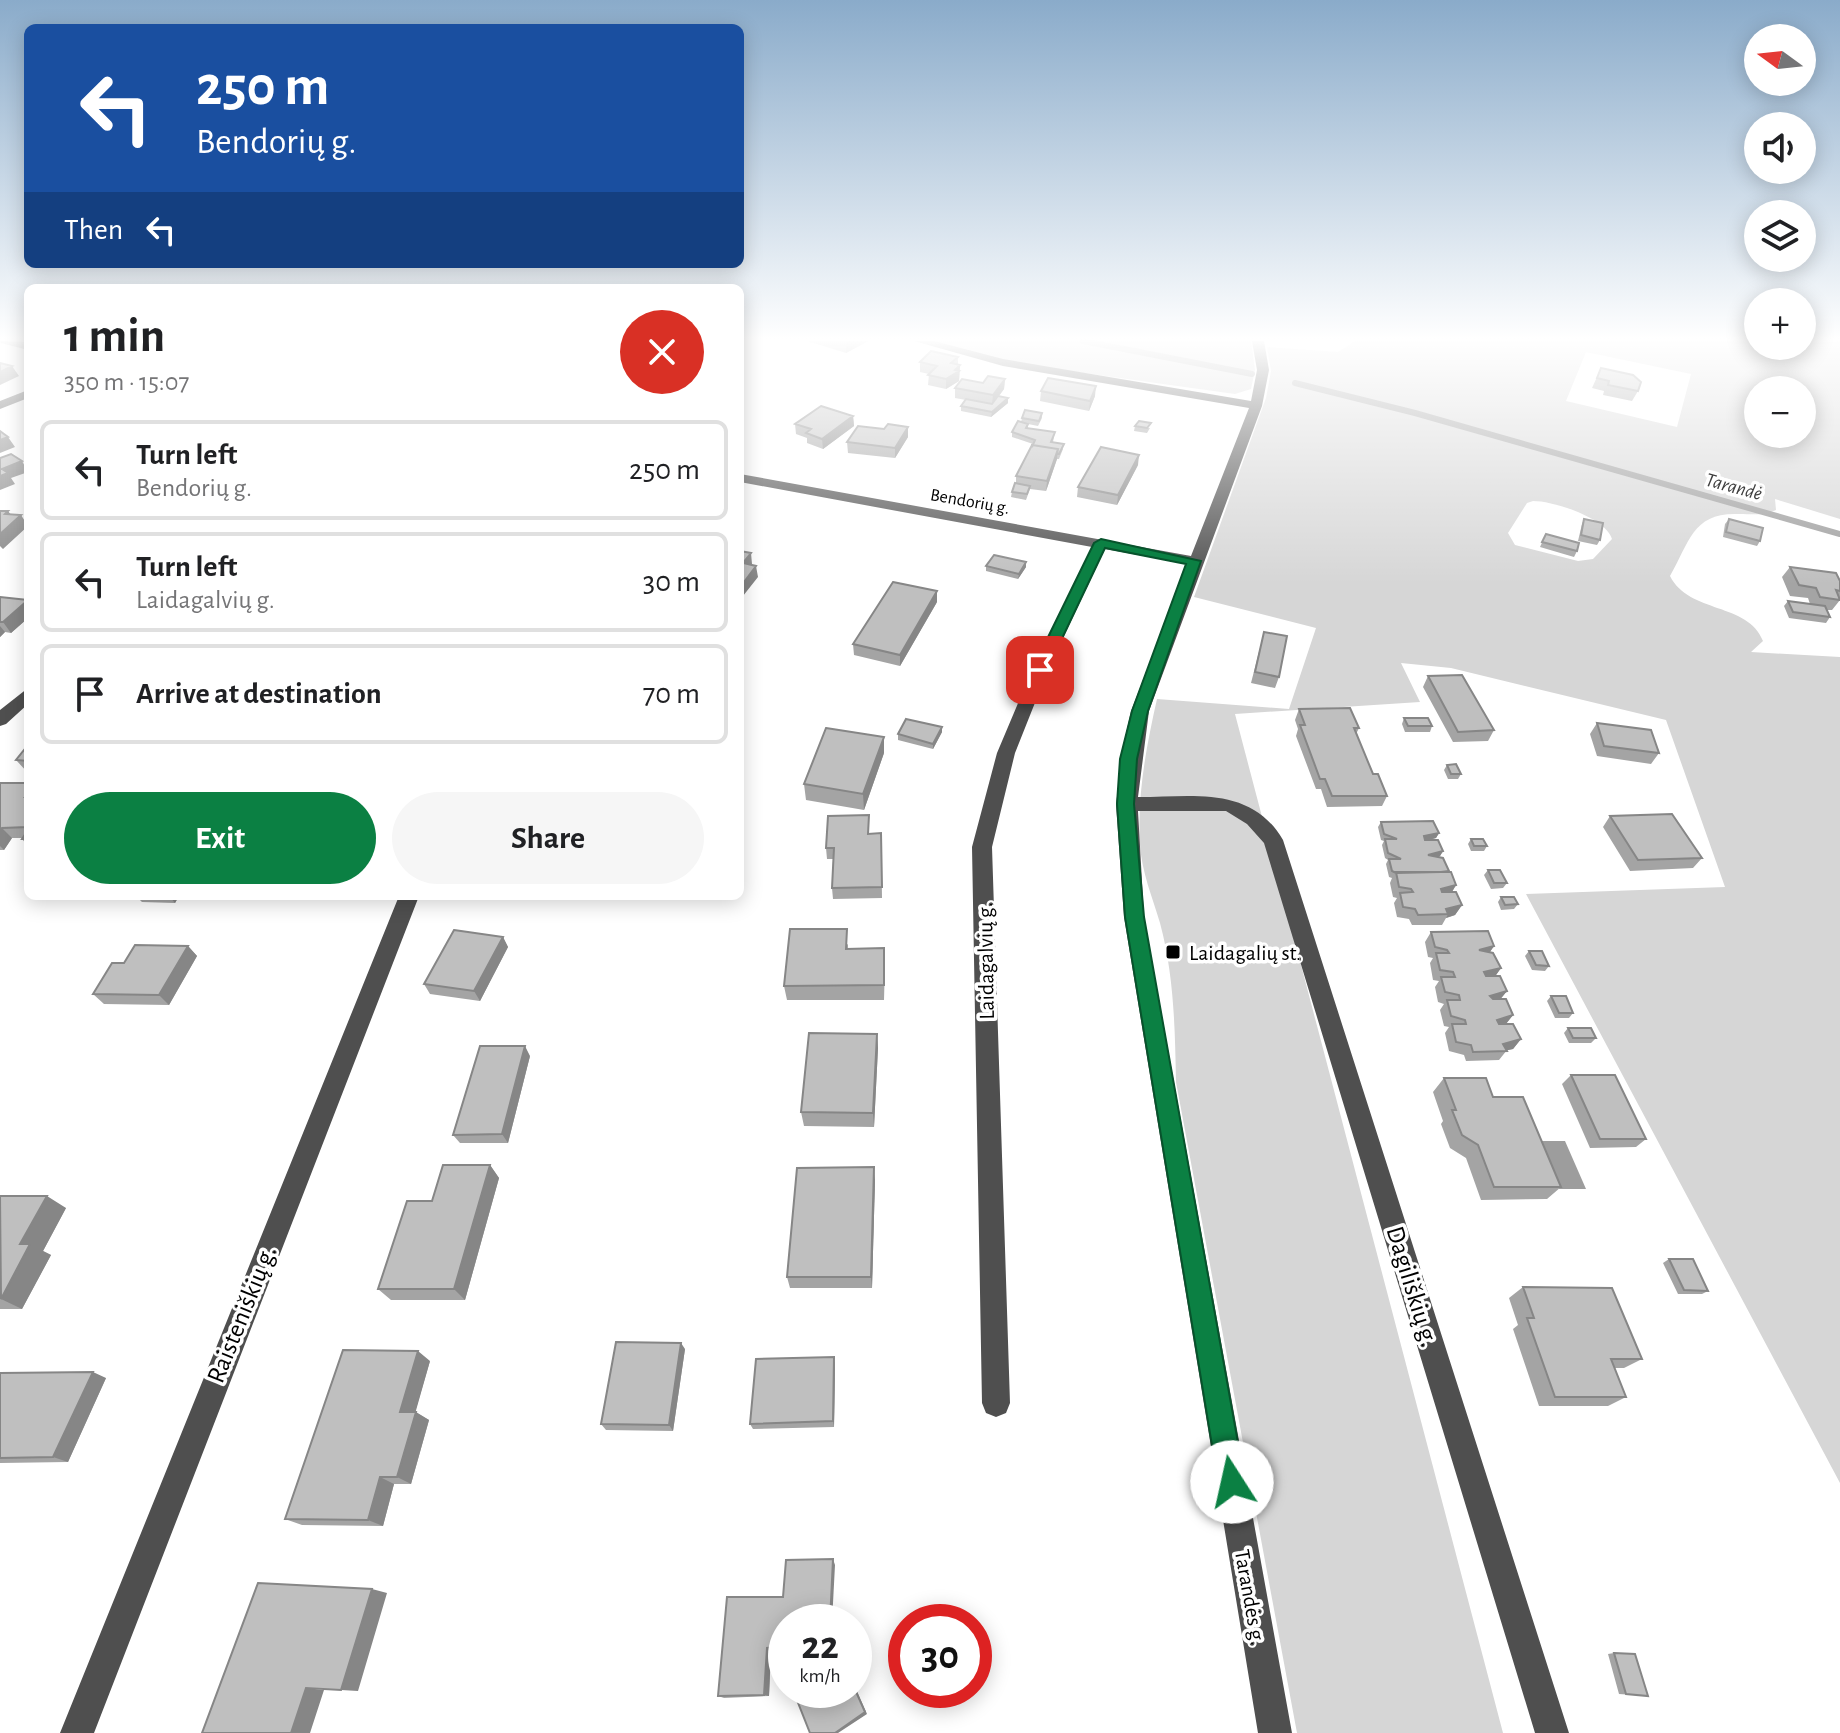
<!DOCTYPE html>
<html lang="en">
<head>
<meta charset="utf-8">
<style>
	body { margin:0; font-family:"Alegreya Sans",sans-serif; background:#f6f6f6; color:#202124; height:100vh; display:flex; flex-direction:column; font-size:30px; white-space:nowrap }
	* { box-sizing:border-box; margin:0 }
	p { font-size:26px; color:#757577 }
	.icon { flex:none; width:44px; height:44px; fill:none; stroke:currentColor; stroke-width:2; stroke-linecap:round; stroke-linejoin:round }
	.map { position:relative; flex:1; overflow:hidden }
	.panel { position:absolute; left:24px; top:284px; width:720px; height:616px; display:flex; flex-direction:column; background:#fff; border-radius:12px; box-shadow:0 4px 20px #0003 }
	.panel>* { flex:none }
	.hud { position:absolute; left:24px; top:24px; width:720px; height:244px; border-radius:12px; box-shadow:0 4px 20px #0003; background:#1a4fa0; color:#fff; overflow:hidden }
	.needle { width:52px; rotate:285deg }
	.controls { position:absolute; left:1744px; top:24px; display:grid; gap:16px }
	.controls a { display:grid; place-items:center; width:72px; height:72px; border-radius:50%; background:#fff; box-shadow:0 4px 20px #0003; font-size:40px }
	.speed { position:absolute; left:768px; top:1604px; display:flex; gap:16px; font-size:40px; font-weight:700; text-align:center }
	.speed>* { display:grid; place-content:center; width:104px; height:104px; border-radius:50%; background:#fff; box-shadow:0 4px 20px #0003; line-height:1 }
	.speed small { font-size:20px; font-weight:400 }
	.speed .limit { border:12px solid #d22; background:#fff; color:#111 }
	.pin { position:absolute; display:grid; place-items:center; width:68px; height:68px; color:#fff; margin:-34px; border-radius:16px; box-shadow:0 4px 12px #0006 }
	.me { position:absolute; width:88px; margin:-44px; rotate:350deg; stroke-linejoin:round; filter:drop-shadow(0 0 6px #0008) }
	.turn { display:flex; align-items:center; gap:28px; height:168px; padding:0 40px; font-size:36px }
	.turn .icon { width:104px; height:104px; stroke-width:2.5 }
	.turn b { display:block; font-size:56px; line-height:68px }
	.then { display:flex; align-items:center; height:76px; padding:0 40px; background:#0003; gap:16px; font-size:30px }
	.round { display:grid; place-items:center; flex:none; width:84px; height:84px; border-radius:42px; background:#f6f6f6 }
	.head { display:flex; align-items:center; justify-content:space-between; height:136px; padding:0 40px }
	h1 { font-size:48px; font-weight:700; line-height:60px }
	.action { display:flex; gap:16px; margin-top:auto; padding:16px 40px }
	.action a { flex:1; height:92px; border-radius:48px; background:#0b8043; color:#fff; font-size:32px; font-weight:700; line-height:92px; text-align:center }
	.action a+a { background:#f6f6f6; color:#202124 }
	ul { padding:0; list-style:none }
	li { display:flex; align-items:center; gap:24px; height:100px; margin:0 16px 12px; padding:0 24px; border:4px solid #e0e0e0; border-radius:12px }
	li div { flex:1 }
	li b { display:block; font-size:30px }
	li em { font-style:normal }
	.map>svg:first-child { display:block }
	.green { fill:#d6d6d6; fill-rule:evenodd }
	.water { fill:#9d9d9d }
	.lines { fill:none; stroke-linecap:round; stroke-linejoin:round }
	.stream { stroke:#9d9d9d; stroke-width:6 }
	.minor { fill:#4f4f4f; fill-rule:evenodd }
	.wall { fill:#a4a4a4 }
	.shaded-wall { fill:#868686 }
	.building { fill:#bfbfbf; stroke:#868686; stroke-width:2 }
	.route { fill:#0b8043; stroke:#07532c; stroke-width:2 }
	.poi-dot { fill:#000; stroke:#fff; stroke-width:3 }
	.labels { text-anchor:middle; stroke-width:7; stroke-linejoin:round; paint-order:stroke }
	.far-street-label { font-size:18px; fill:#000; stroke:#fff }
	.far-water-label { font-size:20px; font-style:italic; fill:#3e3e3e; stroke:#fff }
	.poi-label { font-size:22px; fill:#000; stroke:#fff; text-anchor:start }
	.street-label { font-size:22px; fill:#000; stroke:#fff }
	.near-street-label { font-size:26px; fill:#000; stroke:#fff }
</style>
</head>
<body>
<div class="map">
<svg width="1840" height="1733" viewBox="0 0 1840 1733">
	<rect width="100%" height="100%" fill="#fff"/>
	<!-- green -->
	<path class="green" d="M930,341H1251L1255,370L1251,389L1235,394L1013,363Z
		M1355,341H1758V346L1840,341V519L1775,499L1776,510C1762,516 1753,514 1739,514C1693,512 1690,541 1670,576C1689,614 1748,602 1763,641L1751,652L1840,657V1483L1526,894L1725,887L1666,720L1451,668L1401,663L1420,702L1235,714L1503,1733H1297L1176,1082C1175,1028 1174,975 1160,923C1152,896 1142,873 1140,845C1137,795 1146,748 1157,699L1289,709L1316,628L1194,597L1266,398L1271,371L1267,347L1338,352ZM1586,352L1691,374L1677,427L1566,401ZM1758,390H1802V434H1758ZM1533,501C1554,501 1606,518 1612,539L1593,559L1578,561L1515,545L1508,533L1527,503Z"/>
	<!-- water -->
	<path class="water" d="M1539,1141H1565L1586,1189H1559Z"/>
	<g class="lines">
		<!-- stream -->
		<path class="stream" d="M1083,341L1252,374
			M1295,383L1415,413L1840,534"/>
		<!-- minor -->
		<path class="minor" d="M0,341L28,342V350L1,343Z
			M914,341H934L1003,359L1251,401L1257,370L1252,341H1264L1269,370L1262,406L1149,711L1138,797C1192,797 1251,785 1283,840L1569,1733H1535L1264,843L1247,824L1226,811H1138L1144,917L1292,1733H1258L1124,917L1116,804L1125,738L1131,711L1188,564L1105,549L1048,670L1015,753L992,847L1010,1403L1006,1413L996,1417L986,1413L982,1403L972,847L997,753L1032,670L1092,547L740,482V474L1191,556L1249,408L1003,366Z
			M28,390V398L0,409V401Z
			M28,688V704L6,724L0,726V710Z
			M399,896H419L94,1733H60Z"/>
	</g>
	<!-- wall -->
	<path class="wall" d="M807,341H868L846,353Z
		M958,357V365H960L959,381L946,389L928,385L929,374L920,372V362Z
		M1601,368L1638,391L1632,401L1603,395L1604,391L1592,388Z
		M1005,379L1004,389L999,396L1008,398V403L991,417L961,411V406L966,400L955,398V388Z
		M1041,391L1095,396L1089,411L1040,401Z
		M1042,413V418L1038,426L1028,424V428L1055,432L1053,442L1063,449L1059,459H1057L1046,491L1030,489L1026,500L1011,497L1012,492L1016,483V476L1033,444L1012,437V432L1021,422L1022,418Z
		M853,416L854,426L823,449L807,443V438L796,434L795,424Z
		M1135,426L1150,428L1147,433L1134,431Z
		M908,427V437L895,458L848,453L847,442L884,429Z
		M1138,465L1117,505L1077,497L1078,487Z
		M1584,519L1600,540L1597,545L1578,541L1582,524Z
		M1729,519L1760,541L1757,546L1723,537L1725,524Z
		M1546,534L1577,551L1574,557L1540,547Z
		M986,566L1026,567L1018,579L986,571Z
		M1790,567L1840,581V600L1832,610H1826L1830,617L1826,623L1789,618L1784,606L1788,601L1810,604L1808,598L1790,596L1782,577Z
		M0,597L28,600V618L11,633L5,632L0,637Z
		M937,602L900,666L854,655L853,644Z
		M1264,632L1279,677L1275,688L1251,683Z
		M1428,676L1494,730L1488,741L1453,742L1423,687Z
		M1299,709L1359,728L1356,734L1373,774L1387,796L1382,806L1327,807L1321,789H1316L1296,736L1298,729L1295,720Z
		M1404,718L1432,726L1430,732H1405L1402,724Z
		M1597,723L1659,753L1651,764L1597,756L1590,734Z
		M942,727V732L933,749L898,740V734Z
		M28,745V773L16,760Z
		M884,753L864,810L806,800L804,784Z
		M1447,765L1461,774L1458,779H1448L1444,770Z
		M0,783H28V846L22,839V838H12L4,850H0Z
		M1610,816L1702,858L1693,868L1630,871L1603,827Z
		M1381,822L1439,833L1436,838L1429,840L1443,851L1440,856L1438,857L1456,885L1452,892L1462,905L1455,915L1446,918L1442,925H1412L1409,919L1397,917L1394,903L1397,898L1393,897L1390,883L1392,878L1389,877L1386,864L1388,860L1385,858L1382,845L1384,841L1381,840L1378,827Z
		M881,833L882,898L833,899L832,888L833,859H827L826,848L869,834Z
		M1471,839L1487,846L1484,851H1471L1468,844Z
		M1488,870L1507,883L1503,888L1491,889L1484,875Z
		M136,896H179L175,903L142,902Z
		M1501,897L1518,904L1514,909L1501,910L1498,902Z
		M1431,932L1494,946L1490,952L1501,968L1495,976L1507,991L1500,999L1513,1015L1506,1024L1521,1039L1513,1049L1507,1050L1499,1060L1466,1061L1464,1055L1449,1051L1445,1033L1449,1027L1444,1026L1440,1010L1444,1004L1438,1002L1435,987L1439,981L1433,980L1430,963L1433,958L1428,957L1425,942Z
		M503,937L508,947L480,1001L430,994L424,984Z
		M848,944V949L885,963L884,1000H787L784,986Z
		M188,946L197,956L169,1005L104,1004L93,994Z
		M1529,951L1549,966L1545,971L1532,970L1525,956Z
		M1551,996L1573,1013L1569,1018H1555L1547,1001Z
		M1568,1028L1596,1038L1591,1043H1569L1564,1033Z
		M877,1034L878,1048L874,1127L804,1126L801,1112Z
		M530,1056L508,1143H460L453,1135Z
		M1571,1075L1646,1139L1636,1147L1590,1148L1562,1084Z
		M1444,1078L1493,1097L1561,1187L1547,1199L1481,1200L1466,1158L1450,1148L1441,1124L1443,1121L1433,1092Z
		M490,1165L499,1178L465,1300H391L378,1289L432,1201Z
		M875,1180L872,1288H790L787,1277Z
		M0,1196L66,1208L43,1251L51,1255L22,1309H0Z
		M1669,1259L1708,1291L1702,1294H1678L1663,1263Z
		M1523,1287L1642,1359L1624,1368H1615L1626,1397L1608,1406H1539L1513,1329L1518,1325L1509,1298Z
		M685,1349L673,1431L606,1430L601,1424Z
		M430,1361L415,1412L429,1420L411,1484H394L383,1526L302,1525L285,1519Z
		M835,1363L834,1427L753,1429L750,1424Z
		M0,1373L106,1378L68,1462L0,1463Z
		M835,1565L777,1650L771,1651L769,1696L724,1698L718,1696L783,1597Z
		M1614,1653L1648,1696L1619,1694L1608,1654Z"/>
	<!-- shaded-wall -->
	<path class="shaded-wall" d="M849,341H868L846,353V343Z
		M960,365L959,381L946,389V379Z
		M12,366L19,376L0,385V372Z
		M1005,379L1004,389L992,405L993,395Z
		M1096,386L1095,396L1089,411L1090,401Z
		M1008,398V403L991,417L992,412Z
		M853,416L854,426L823,449L822,439Z
		M908,427V437L895,458V448Z
		M8,437L15,447L0,453V440Z
		M1058,449L1057,459L1046,491L1047,481Z
		M1139,455L1138,465L1117,505L1118,495Z
		M22,461L28,472L11,478L15,484L0,490V476L2,469Z
		M8,511L15,520L21,515L28,526L3,549L0,546V534L5,514Z
		M751,553L752,564L745,574L743,563Z
		M1026,562V567L1018,579L1019,574Z
		M756,566L758,577L743,596L741,586Z
		M937,591V602L900,666V655Z
		M28,600V618L11,633L3,622Z
		M0,626L5,632L0,637Z
		M942,727V732L933,749V744Z
		M884,737V753L864,810L863,794Z
		M2,828L12,838L4,850L0,846V830Z
		M1439,833L1436,838L1421,842L1424,836Z
		M1443,851L1440,856L1425,860L1428,855Z
		M1456,885L1450,895L1434,899L1441,889Z
		M169,896H179L175,903Z
		M1462,905L1455,915L1446,918L1448,914L1446,909Z
		M503,937L508,947L480,1001L474,991Z
		M188,946L197,956L169,1005L159,995Z
		M1494,946L1487,956L1479,950Z
		M1501,968L1494,978L1477,982L1484,972Z
		M1507,991L1499,1001L1483,1005L1490,996Z
		M1513,1015L1505,1025L1489,1030L1497,1020Z
		M877,1034L878,1048L874,1127L873,1113Z
		M1521,1039L1513,1049L1504,1051L1503,1044Z
		M525,1046L530,1056L508,1143L502,1134Z
		M490,1165L499,1178L465,1300L454,1289Z
		M874,1167L875,1180L872,1288L871,1277Z
		M47,1196L66,1208L43,1251L51,1255L22,1309L1,1299L20,1244Z
		M681,1343L685,1349L673,1431L669,1425Z
		M418,1351L430,1361L413,1421L400,1412Z
		M834,1357L835,1363L834,1427L833,1421Z
		M93,1372L106,1378L68,1462L53,1457Z
		M416,1412L429,1420L411,1484L397,1477Z
		M380,1477L394,1484L383,1526L368,1520Z
		M833,1559L835,1565L832,1622H830Z
		M372,1589L387,1593L358,1691L341,1690Z
		M767,1648L771,1651L769,1696L764,1695Z
		M854,1685L867,1714L838,1733H835Z
		M306,1688L324,1690L310,1733H291Z"/>
	<!-- building -->
	<path class="building" d="M931,351L958,357L951,363L960,365L955,370L959,371L946,379L928,375L937,366L920,362Z
		M0,363L12,366L0,372Z
		M1601,368L1633,375L1641,382L1638,391L1608,385L1609,381L1597,378Z
		M988,376L1005,379L993,395L955,388L962,379L983,383Z
		M1048,378L1096,386L1090,401L1041,391Z
		M998,396L1008,398L992,412L961,406L966,399L992,404Z
		M821,406L853,416L822,439L806,433L811,429L795,424Z
		M1025,410L1042,413L1039,421L1022,418Z
		M1018,421L1028,424L1026,428L1055,432L1051,442L1064,444L1059,454H1057L1058,449L1032,445V447L1035,440L1012,432Z
		M1139,421L1151,423L1147,428L1135,426Z
		M888,424L908,427L895,448L847,442L858,426L884,429Z
		M0,431L8,437L0,440Z
		M1032,445L1058,449L1047,481L1016,476Z
		M1101,447L1139,455L1118,495L1078,487Z
		M11,454L22,461L2,469L8,473L0,476V458Z
		M1015,483L1030,486L1027,494L1012,492Z
		M0,511H8L5,514L21,515L0,534Z
		M1584,519L1603,523L1600,540L1581,535Z
		M1729,519L1763,528L1760,541L1726,532Z
		M1546,534L1579,543L1577,551L1542,542Z
		M740,551L751,553L743,563L756,566L741,586Z
		M994,555L1026,562L1019,574L986,566Z
		M1790,567L1836,573L1840,581V591L1836,590L1840,600L1820,597L1816,588L1799,585Z
		M893,582L937,591L900,655L853,644Z
		M0,597L28,600L3,622H0Z
		M1788,601L1825,606L1830,617L1793,612Z
		M1264,632L1287,636L1279,677L1255,672Z
		M1462,675L1494,730L1458,732L1428,676Z
		M1350,708L1359,728H1354L1373,774H1378L1387,796H1332L1325,779H1320L1300,725H1305L1299,709Z
		M1404,718H1428L1432,726H1408Z
		M906,719L942,727L933,744L898,734Z
		M1597,723L1651,730L1659,753L1604,746Z
		M826,728L884,737L863,794L804,784Z
		M28,745V761L16,760Z
		M1456,764L1461,774H1451L1447,765Z
		M0,783H28V793L25,797H28V827L2,828L0,830Z
		M1672,814L1702,858L1638,860L1610,816Z
		M869,815L868,834L881,833L882,887L832,888L834,848H826L828,816Z
		M1433,821L1439,833L1424,836L1425,840H1438L1443,851L1428,855L1443,858L1449,871L1441,872L1396,873L1392,871L1389,859H1401L1388,853L1385,839H1397L1384,834L1381,822Z
		M28,830V839H22Z
		M1471,839H1483L1487,846H1474Z
		M1488,870H1500L1507,883H1494Z
		M1396,872H1451L1456,885L1441,889L1442,892H1456L1462,905L1446,909L1448,914L1418,915L1415,909L1403,907L1400,893L1413,892L1411,889L1399,887Z
		M1501,897H1514L1518,904L1505,905Z
		M790,929H847L846,949L884,948V985L784,986Z
		M454,930L503,937L474,991L424,984Z
		M1488,931L1494,946L1479,950L1493,953L1501,968L1484,972L1486,976H1500L1507,991L1490,996L1493,999H1506L1513,1015L1497,1020L1499,1024H1513L1521,1039L1503,1044L1507,1051L1473,1052L1471,1045L1456,1042L1452,1024H1466L1465,1020L1451,1016L1447,1000H1460L1459,995L1445,992L1441,977H1455L1453,972L1440,970L1436,953H1449L1447,950L1435,947L1431,932Z
		M135,945L188,946L159,995L93,994L112,963H124Z
		M1529,951H1542L1549,966L1536,965Z
		M1551,996H1566L1573,1013H1559Z
		M1568,1028H1591L1596,1038H1573Z
		M809,1033L877,1034L873,1113L801,1112Z
		M480,1046H525L502,1134L453,1135Z
		M1571,1075H1615L1646,1139H1600Z
		M1444,1078H1486L1493,1097H1523L1561,1187H1494L1478,1145L1462,1135L1452,1110H1456Z
		M443,1165H490L454,1289H378L407,1201H432Z
		M874,1167L871,1277H787L797,1168Z
		M0,1196H47L20,1244H30L1,1299Z
		M1669,1259H1693L1708,1291L1684,1290Z
		M1523,1287L1612,1288L1642,1359H1611L1626,1397H1555L1527,1318H1534Z
		M616,1342L681,1343L669,1425L601,1424Z
		M343,1350L418,1351L400,1412H416L397,1477H380L368,1520L285,1519Z
		M834,1357L833,1421L750,1424L756,1359Z
		M93,1372L53,1457L0,1458V1373Z
		M833,1559L830,1622H786V1673L775,1647L767,1648L764,1695L718,1696L727,1597H783L786,1560Z
		M258,1583L372,1589L341,1690L306,1688L291,1733H202Z
		M1614,1653L1635,1654L1648,1696L1626,1694Z
		M854,1687L865,1712L835,1733H810L793,1690H854Z"/>
	<!-- sky -->
	<linearGradient id="sky" x2="0" y2="1"><stop stop-color="#8aabca"/><stop offset="0.58" stop-color="#fff"/><stop offset="1" stop-color="#fff" stop-opacity="0"/></linearGradient>
	<rect width="1840" height="584" fill="url(#sky)"/>
	<!-- route -->
	<path class="route" d="M1101,539L1201,561L1148,711L1137,759L1134,804L1144,917L1245,1482L1241,1492L1232,1496L1222,1492L1218,1482L1125,917L1117,804L1120,759L1132,711L1186,564L1105,548L1047,670L1040,675L1032,670L1094,543Z"/>
	<!-- markers -->
	<rect class="poi-dot" x="1165" y="944" width="16" height="16" rx="4"/>
	<g class="labels">
		<!-- far-street labels -->
		<g class="far-street-label">
			<text transform="translate(970 501) rotate(10)" y="6">Bendorių g.</text>
		</g>
		<!-- far-water labels -->
		<g class="far-water-label">
			<text transform="translate(1734 486) rotate(15)" y="7">Tarandė</text>
		</g>
		<!-- poi labels -->
		<g class="poi-label">
			<text x="1189" y="960">Laidagalių st.</text>
		</g>
		<!-- street labels -->
		<g class="street-label">
			<text transform="translate(985 961) rotate(-91)" y="8">Laidagalvių g.</text>
			<text transform="translate(1251 1597) rotate(80)" y="8">Tarandės g.</text>
		</g>
		<!-- near-street labels -->
		<g class="near-street-label">
			<text transform="translate(1413 1286) rotate(73)" y="9">Dagiliškių g.</text>
			<text transform="translate(241 1314) rotate(-68)" y="9">Raisteniškių g.</text>
		</g>
	</g>
</svg>
<div class="controls">
<a><svg class="needle" viewBox="-14 -14 28 28"><path d="M0-13l5 13h-10z" fill="#e53935"/><path d="M0 13l5-13h-10z" fill="#757577"/></svg></a>
<a><svg class="icon" aria-label="sound" viewBox="0 0 24 24"><path d="M4 9h4l5-4v14l-5-4H4zM17 9q2 3 0 6"/></svg></a>
<a><svg class="icon" aria-label="layers" viewBox="0 0 24 24"><path d="M12 4l9 5-9 5-9-5zM3 14l9 5 9-5"/></svg></a>
<a>+</a>
<a>−</a>
</div>
<div class="speed"><div>22<small>km/h</small></div><div class="limit">30</div></div>
<div class="pin" style="left:1040px;top:670px;background:#d93025"><svg class="icon" aria-label="arrive" viewBox="0 0 24 24"><path d="M6 21V4h12l-3 4 3 4H6"/></svg></div>
<svg class="me" style="left:1232px;top:1482px" viewBox="-20 -20 40 40"><circle r="19" fill="#fff"/><path d="M0-13L10 11 0 6-10 11z" fill="#0b8043"/></svg>
<div class="hud">
<div class="turn"><svg class="icon" aria-label="left" viewBox="0 0 24 24"><path d="M17 20v-9H6M10 6l-5 5 5 5"/></svg><div><b>250 m</b>Bendorių g.</div></div>
<div class="then">Then<svg class="icon" aria-label="left" viewBox="0 0 24 24"><path d="M17 20v-9H6M10 6l-5 5 5 5"/></svg></div>
</div>
<section class="panel">
<div class="head"><div><h1>1 min</h1><p>350 m · 15:07</p></div><a class="round" style="background:#d93025;color:#fff"><svg class="icon" aria-label="close" viewBox="0 0 24 24"><path d="M6 6l12 12M18 6L6 18"/></svg></a></div>
<ul>
<li><svg class="icon" aria-label="left" viewBox="0 0 24 24"><path d="M17 20v-9H6M10 6l-5 5 5 5"/></svg><div><b>Turn left</b><p>Bendorių g.</p></div><em>250 m</em></li>
<li><svg class="icon" aria-label="left" viewBox="0 0 24 24"><path d="M17 20v-9H6M10 6l-5 5 5 5"/></svg><div><b>Turn left</b><p>Laidagalvių g.</p></div><em>30 m</em></li>
<li><svg class="icon" aria-label="arrive" viewBox="0 0 24 24"><path d="M6 21V4h12l-3 4 3 4H6"/></svg><div><b>Arrive at destination</b></div><em>70 m</em></li>
</ul>
<div class="action"><a>Exit</a><a>Share</a></div>
</section>
</div>
</body>
</html>
